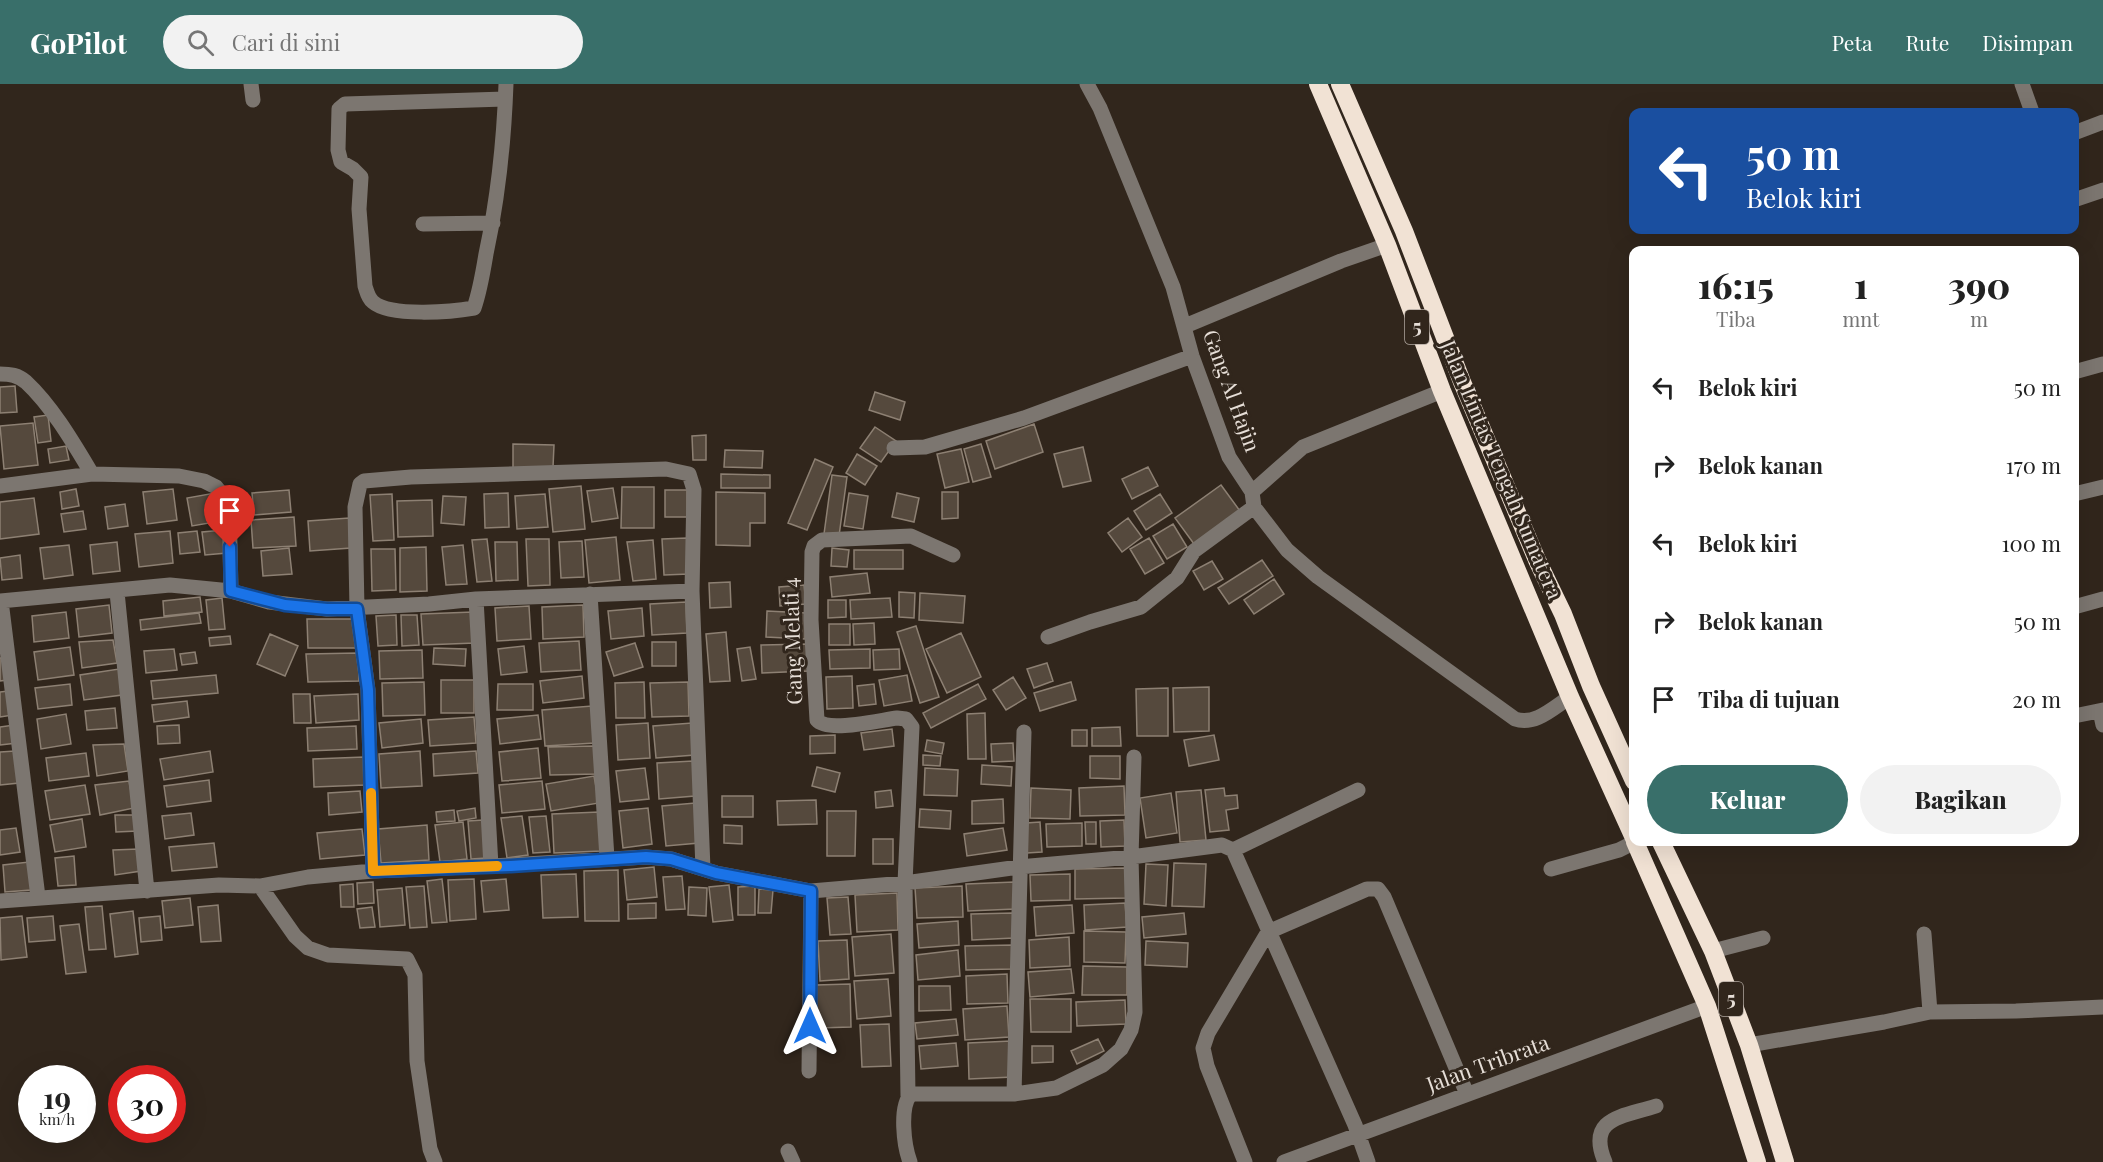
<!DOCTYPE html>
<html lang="id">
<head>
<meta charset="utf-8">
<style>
	body { margin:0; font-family:"Playfair Display",serif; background:#f2f2f2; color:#222; height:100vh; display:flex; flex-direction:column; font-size:22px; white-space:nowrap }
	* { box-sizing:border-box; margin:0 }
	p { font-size:20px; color:#767676 }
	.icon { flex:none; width:33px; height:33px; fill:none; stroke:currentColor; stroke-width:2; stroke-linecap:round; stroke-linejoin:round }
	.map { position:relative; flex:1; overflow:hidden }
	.side { position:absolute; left:1629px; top:162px; width:450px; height:600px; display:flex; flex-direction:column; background:#fff; border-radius:12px; box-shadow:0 6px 24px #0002 }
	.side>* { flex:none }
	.banner { position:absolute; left:1629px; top:24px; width:450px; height:126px; border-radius:12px; box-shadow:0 6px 24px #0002; background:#1a4fa0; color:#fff; overflow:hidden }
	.speed { position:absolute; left:18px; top:981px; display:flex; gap:12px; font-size:30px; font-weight:700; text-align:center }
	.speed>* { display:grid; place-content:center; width:78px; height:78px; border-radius:50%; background:#fff; box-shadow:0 6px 24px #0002; line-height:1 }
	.speed small { font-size:15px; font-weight:400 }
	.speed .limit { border:9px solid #d22; background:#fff; color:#111 }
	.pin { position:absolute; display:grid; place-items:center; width:51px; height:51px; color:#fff; margin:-62px -26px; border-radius:50% 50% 50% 0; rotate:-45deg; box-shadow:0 0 6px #0007 }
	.pin .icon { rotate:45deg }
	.me { position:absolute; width:66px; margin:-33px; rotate:0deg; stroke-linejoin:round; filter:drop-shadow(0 0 4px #0008) }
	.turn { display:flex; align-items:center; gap:21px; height:126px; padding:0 18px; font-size:27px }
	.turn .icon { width:78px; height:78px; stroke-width:2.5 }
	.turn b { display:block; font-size:42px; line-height:51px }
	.eta { display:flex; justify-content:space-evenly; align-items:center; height:102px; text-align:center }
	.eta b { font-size:36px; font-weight:800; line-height:42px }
	.cta { display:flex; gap:12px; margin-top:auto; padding:12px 18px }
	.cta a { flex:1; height:69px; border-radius:36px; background:#396f6a; color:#fff; font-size:24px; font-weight:800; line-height:69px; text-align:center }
	.cta a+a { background:#f2f2f2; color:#222 }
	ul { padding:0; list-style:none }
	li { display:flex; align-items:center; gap:18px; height:78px; padding:0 18px }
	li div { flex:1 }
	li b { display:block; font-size:22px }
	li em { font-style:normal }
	header { display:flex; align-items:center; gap:36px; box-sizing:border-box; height:84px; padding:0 30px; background:#396f6a; color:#fff }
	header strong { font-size:28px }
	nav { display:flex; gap:33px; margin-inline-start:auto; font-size:21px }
	.search { width:420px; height:54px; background:#f2f2f2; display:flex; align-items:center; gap:15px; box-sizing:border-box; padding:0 21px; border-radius:33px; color:#767676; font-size:22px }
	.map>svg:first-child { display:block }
	.building { fill:#55493d; stroke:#8d8073; stroke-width:1.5 }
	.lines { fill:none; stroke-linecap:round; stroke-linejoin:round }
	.minor { stroke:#7c7670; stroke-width:15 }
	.highway { stroke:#f1e2d4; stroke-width:18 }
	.route-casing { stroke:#114b97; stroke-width:15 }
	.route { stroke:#1a73e8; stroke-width:10 }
	.slow { stroke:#f59e0b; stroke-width:10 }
	.labels { text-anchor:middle; stroke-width:6; stroke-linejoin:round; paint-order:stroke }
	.shield { fill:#31261c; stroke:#b0a79f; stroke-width:1.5 }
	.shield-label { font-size:20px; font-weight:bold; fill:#e6ded7 }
	.street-label { font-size:21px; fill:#e6ded7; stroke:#31261c }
</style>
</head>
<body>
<header>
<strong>GoPilot</strong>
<div class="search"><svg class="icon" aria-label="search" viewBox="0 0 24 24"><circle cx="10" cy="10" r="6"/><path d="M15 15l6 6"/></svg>Cari di sini</div>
<nav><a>Peta</a><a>Rute</a><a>Disimpan</a></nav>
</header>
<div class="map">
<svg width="2103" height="1078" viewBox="0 0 2103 1078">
	<rect width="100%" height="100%" fill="#31261c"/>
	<!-- building -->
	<path class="building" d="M15,302L17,328L0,329V303Z
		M875,308L905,318L900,336L869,326Z
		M48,331L51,357L38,359L34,333Z
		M33,339L38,381L4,385L0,342Z
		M1034,340L1043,368L995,385L986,357Z
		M875,343L896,357L881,378L860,364Z
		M706,351V376H693L692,352Z
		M513,360L554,361L553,383L513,386Z
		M981,360L991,393L973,398L964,365Z
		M66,362L69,376L50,379L48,365Z
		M1083,363L1091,397L1063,403L1054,370Z
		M961,365L969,398L945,404L937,370Z
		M725,366L763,367L762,384L724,383Z
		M857,370L877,382L865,401L846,389Z
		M815,375L833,383L807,446L788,439Z
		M1148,383L1158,402L1132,415L1122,395Z
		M721,390L770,391V404H721Z
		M832,391L847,393L839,452L824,450Z
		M1221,401L1240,427L1194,460L1175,434Z
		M581,402L585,445L553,448L549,405Z
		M622,403H654V444H621Z
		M613,404L618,434L592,438L587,407Z
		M76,405L79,422L62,425L60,408Z
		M173,405L177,436L147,440L143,408Z
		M289,406L291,428L254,431L252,409Z
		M665,406H687V433H665Z
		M716,408L765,409V439H750V462L716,461Z
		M942,408H958V434L942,435Z
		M215,409L221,437L192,442L187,414Z
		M508,409L509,443L485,444L484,410Z
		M849,409L868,412L863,445L844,442Z
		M897,409L919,414L914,438L892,433Z
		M392,410L394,456L373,457L370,411Z
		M545,410L548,443L517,445L515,412Z
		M1160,410L1172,429L1146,446L1134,427Z
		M443,412L466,413L464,441L441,439Z
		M34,414L39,450L0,455V418Z
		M432,416L433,452L398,453L397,417Z
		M125,420L128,442L108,445L105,423Z
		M83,427L86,445L64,448L61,430Z
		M294,433L296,462L253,464L251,436Z
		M349,434L351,464L310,467L308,437Z
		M1128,434L1142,453L1122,468L1108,449Z
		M1173,440L1187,463L1167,475L1153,452Z
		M224,446L227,469L205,471L202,448Z
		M170,447L173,479L139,483L135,450Z
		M197,447L200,468L180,470L178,449Z
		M616,453L620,496L589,499L585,456Z
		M687,454L689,490L664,491L662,455Z
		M1149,454L1164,479L1145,490L1130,465Z
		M487,455L492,497L477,498L472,456Z
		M526,455H549L550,501L528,502Z
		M653,456L656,495L633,497L627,458Z
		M582,457L584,493L561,494L559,458Z
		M117,458L120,487L93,490L90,461Z
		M495,458H517L518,496L496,497Z
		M69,461L73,491L44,495L40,464Z
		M463,461L467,500L446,501L442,463Z
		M426,463L427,507L400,508V464Z
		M289,464L292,490L263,492L261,467Z
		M832,464L849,466L847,483L831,482Z
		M371,465H395L396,506L372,507Z
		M854,466H903V485H854Z
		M20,471L22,494L2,496L0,474Z
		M1262,476L1273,492L1229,520L1218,504Z
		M1212,477L1223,495L1204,506L1193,487Z
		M867,489L870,509L832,513L830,493Z
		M1274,495L1284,510L1254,530L1244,516Z
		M730,498L731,523L710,524L709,499Z
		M804,501L806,520L780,522L779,503Z
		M899,508L915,509L914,534L899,533Z
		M920,509L965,512L963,539L919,536Z
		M200,513L202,528L164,532L163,517Z
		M222,514L225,545L209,546L206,516Z
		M890,514L892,533L851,535L850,516Z
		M828,516H846V533L828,534Z
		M686,518L687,549L652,551L650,520Z
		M109,521L112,549L79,553L76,525Z
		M583,521L584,553L543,555L542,523Z
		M529,522L531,555L497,557L495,524Z
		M642,524L644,552L611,555L608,527Z
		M767,527L806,529L805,555L766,553Z
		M66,528L69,554L34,558L32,532Z
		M473,528L475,559L423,561L421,530Z
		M199,529L201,539L141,546L140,536Z
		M396,531L397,561L378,562L376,532Z
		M401,531H417L419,561L402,562Z
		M307,535H356V564H308Z
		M874,539L875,560L854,561L853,540Z
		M829,540H850V561H829Z
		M916,542L939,613L920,619L897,548Z
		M726,548L730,597L710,598L706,550Z
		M961,549L981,593L947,609L926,565Z
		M270,550L298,562L285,592L257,580Z
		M230,552L231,560L210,562L209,554Z
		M113,556L117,579L82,584L79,558Z
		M579,557L581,586L541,588L539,559Z
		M652,558H676V582H652Z
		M635,559L643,583L614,592L606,568Z
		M807,560L808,587L762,589L761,561Z
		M524,562L527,588L501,591L498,565Z
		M70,563L74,591L38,596L34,568Z
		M750,563L756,595L742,597L737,565Z
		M434,564L466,565L465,582L433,580Z
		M174,565L177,586L146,589L144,567Z
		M870,565V584L830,585L829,566Z
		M899,565L900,585L874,586L873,566Z
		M422,566L423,594L380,595L379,567Z
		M195,568L197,579L182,581L180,570Z
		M358,569L359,597L308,598L306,570Z
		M0,574H4L7,596L0,597Z
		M1047,579L1053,597L1034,604L1027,585Z
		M119,585L122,611L84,616L80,591Z
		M216,591L218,609L153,615L151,597Z
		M907,591L912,617L884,622L879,596Z
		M582,592L584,614L543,619L540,597Z
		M852,592L853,624L827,625L826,593Z
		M1013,593L1026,614L1006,626L993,606Z
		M441,596H474V629H441Z
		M424,598L425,631L383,632L382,599Z
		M644,598L645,634H616L615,599Z
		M688,598L689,632L652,633L650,599Z
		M1071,598L1076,616L1040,627L1034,609Z
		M70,600L72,621L38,625L35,604Z
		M498,600H533V626H497Z
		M874,600L876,620L859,622L857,602Z
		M978,600L986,615L931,644L923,629Z
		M1209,603V647L1174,648L1173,604Z
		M1168,604V652H1137L1136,605Z
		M8,607L13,631L0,633V608Z
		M293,610H310L311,639H294Z
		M358,610L359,636L316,639L314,612Z
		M187,617L189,633L154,638L152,621Z
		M592,622L595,659L545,662L542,626Z
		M115,624L117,644L87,646L85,627Z
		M985,629L986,675H968L967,630Z
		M66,630L71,660L41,665L37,635Z
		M538,631L541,655L500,660L497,635Z
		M474,633L476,659L430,662L428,636Z
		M421,635L423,659L382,664L379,639Z
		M648,639L650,674L618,676L616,641Z
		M692,639L695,671L656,674L653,642Z
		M14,641L17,659L0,661V643Z
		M179,641L180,659L158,660L157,642Z
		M356,642L357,665L308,667L307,644Z
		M1120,643L1121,662H1092V644Z
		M892,645L894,662L864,666L861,649Z
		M1072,646H1087V662H1072Z
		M835,651V669L810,670V652Z
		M1214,651L1219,676L1189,682L1184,656Z
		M927,656L944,659L942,670L925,667Z
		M1013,659L1014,677L992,678L991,660Z
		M124,660L128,687L97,692L93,661Z
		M595,662L597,690L550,691L548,663Z
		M538,664L541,694L502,697L499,668Z
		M15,667L19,699L0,701V668Z
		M210,667L213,688L164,696L160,675Z
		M420,667L422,702L381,704L379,670Z
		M476,667L478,689L434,692L433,670Z
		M86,669L89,692L49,697L46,674Z
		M923,671L941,672L940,682L923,681Z
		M1090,672H1120V695L1090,694Z
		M364,673L365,701L314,703L313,675Z
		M693,677L695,712L659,715L657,679Z
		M982,681L1012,683L1011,702L981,700Z
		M817,683L840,689L835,708L812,702Z
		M645,684L649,715L620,718L616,687Z
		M925,684L958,686L957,712L924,711Z
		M594,692L599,719L551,727L546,700Z
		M209,696L211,717L167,723L164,702Z
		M129,697L134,724L100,731L95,701Z
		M542,697L545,725L502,729L499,701Z
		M85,701L90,730L50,736L45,707Z
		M1124,702L1125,731L1080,732L1079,704Z
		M1031,704L1071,706L1070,735L1030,734Z
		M1224,704L1225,712L1237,711L1238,724L1226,726L1229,746L1210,748L1205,706Z
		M891,706L893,722L876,724L875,708Z
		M1201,706L1206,756L1180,758L1176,708Z
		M360,707L362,728L329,731L328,709Z
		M1171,709L1177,749L1146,754L1140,714Z
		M722,712H753V733H722Z
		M1003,715L1004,739L972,740V717Z
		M816,716L817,740L778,741L777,717Z
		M695,719L699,759L666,762L662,722Z
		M475,724L476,734L459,737L457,727Z
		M648,724L652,760L623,764L619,727Z
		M920,725L951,727L950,745L919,743Z
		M454,726L455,737L437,738L436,728Z
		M827,727H856L855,772H827Z
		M599,728L601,767L554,769L552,730Z
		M191,729L194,751L165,755L162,732Z
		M115,731H135L138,747L116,748Z
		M522,732L528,771L507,774L501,734Z
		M546,732L550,768L533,769L529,733Z
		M82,735L86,763L55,768L50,741Z
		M483,736L487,774L471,775L468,737Z
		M1124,736L1125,762L1101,763L1100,737Z
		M463,738L467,775L440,778L435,741Z
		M1040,738L1042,768L1027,769L1026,739Z
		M1085,738H1096V760H1086Z
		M1082,739V762L1047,763L1046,740Z
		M427,741L429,776L381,779L378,745Z
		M724,741L742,742V760L724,759Z
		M16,744L20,768L0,771V746Z
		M1003,744L1007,766L967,772L964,750Z
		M362,745L365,771L320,775L317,749Z
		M873,755H893V780H873Z
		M214,759L217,783L172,787L169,763Z
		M139,765L141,787L115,791L113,766Z
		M74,772L76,801L58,802L55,774Z
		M29,778L31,806L5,808L3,781Z
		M1174,779L1206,780L1204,823L1172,822Z
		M1146,780L1168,781L1166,822L1144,820Z
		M654,783L657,813L627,816L624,786Z
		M1127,784V814L1075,815V785Z
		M618,786L619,837H585L584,787Z
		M576,790L578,833L543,834L541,791Z
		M1070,790V816L1031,817L1030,791Z
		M682,792L685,825L666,826L663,793Z
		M442,795L447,838L432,839L427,797Z
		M474,795L476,835L450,837L448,796Z
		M506,795L509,826L484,828L481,797Z
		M373,798L374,819L358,820L357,799Z
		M1014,798L1015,825L968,827L966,800Z
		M353,800L354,823H341L340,801Z
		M729,801L733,836L713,838L709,803Z
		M424,802L427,843L410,844L406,803Z
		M755,802V831H738V803Z
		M962,802L963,833L917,834L915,804Z
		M689,803L707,804L706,832L688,831Z
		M402,804L405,841L380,843L377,806Z
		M759,805L773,806L771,829H758Z
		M897,809L898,846L857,848L855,811Z
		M848,813L851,850L830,851L827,814Z
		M190,814L193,841L165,844L162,817Z
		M656,819V834L628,835V820Z
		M1125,819L1127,843L1085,846L1084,821Z
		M218,821L221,857L201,858L198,823Z
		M1072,821L1074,849L1036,852L1034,823Z
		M102,822L106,865L89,866L85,823Z
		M372,823L375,843L360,844L357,825Z
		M133,827L138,870L115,873L110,830Z
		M1013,829L1014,854L972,856L971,830Z
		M1184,829L1186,850L1144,854L1142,833Z
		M22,832L27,873L1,876L0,834Z
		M53,832L55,856L29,858L27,834Z
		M160,832L162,856L141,858L139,834Z
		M958,837L959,861L919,864L917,840Z
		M79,840L86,888L66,890L60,842Z
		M1084,847L1126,848L1125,879L1084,878Z
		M891,850L894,889L855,892L852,853Z
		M1069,853L1070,882L1030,884L1029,856Z
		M847,856L849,895L820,897L818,857Z
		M1146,857L1188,859L1187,883L1145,881Z
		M1013,861V885L966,886L965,862Z
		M958,866L960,892L918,896L916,871Z
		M1083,882L1127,883V911H1082Z
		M1071,885L1074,909L1030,913L1028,888Z
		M1007,890L1008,919L967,920L966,892Z
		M888,895L891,932L857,935L854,897Z
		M850,900L851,943L818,944L816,901Z
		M919,902H950L951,926L919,927Z
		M1030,915H1071V948H1031Z
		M1125,916L1126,940L1077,942L1076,918Z
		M1007,922L1009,953L965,956L963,925Z
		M956,935L958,951L917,955L915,939Z
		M889,940L891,982L862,983L860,941Z
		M1098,955L1104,967L1077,980L1071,967Z
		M1011,957L1013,993L969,995L968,959Z
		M956,959L958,982L921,985L919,962Z
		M1032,962H1053V978L1032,979Z"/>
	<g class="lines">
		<!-- minor -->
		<path class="minor" d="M251,0L253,16
			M1087,0L1100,24L1173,203L1192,272L1229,373L1252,408L1254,423L1287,466L1318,493L1515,635C1535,642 1553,624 1570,613
			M2022,0L2032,28
			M505,15L345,20L339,25L338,66L341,78L353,85L361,93L359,125L365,202C367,208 368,214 373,218C390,233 452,228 474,224C480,207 483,188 486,170C498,114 504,57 506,0
			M2074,49L2103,38
			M2074,116L2103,106
			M423,140L493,139
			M1185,242L1341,177L1387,161
			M2074,288L2103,280
			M0,290C10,290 18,291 26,298C52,322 74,360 92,390
			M894,364L925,363L1024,334L1192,272
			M0,402L92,390L179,392L204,397L216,403L229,419L231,507
			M1252,408L1303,363L1442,307
			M2074,410L2103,403
			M117,508L147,807
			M590,510L607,774
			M476,515L491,782L646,773L671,775L716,789L811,807L905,799L1019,783L1131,773L1222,761L1233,766L1355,1041L1368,1078
			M0,517L170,501L231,507L269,518L327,525L429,520L476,515L692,507
			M1,517L38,813
			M2074,523L2103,515
			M1048,553L1090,538L1141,523L1177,494L1194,467L1254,423
			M2100,627L2103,641
			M2074,632L2103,626
			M1233,766L1358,706
			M1551,785L1619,766L1635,758
			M373,787L368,606L357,525L355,423L360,400L364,397L411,393L666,385L689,390L694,406L692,507L703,785
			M260,802L295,852L308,864L328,871L407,875L415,891L417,977L430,1065L435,1078
			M0,817L219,801L260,802L308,793L373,787L491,782
			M1924,850L1930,928
			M1713,867L1763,854
			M1749,961L1884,938L1930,928L2016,927L2103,923
			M809,987L811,807
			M1014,1010L1024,648
			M908,1012L905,799L912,643L906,635L897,634C880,636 828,649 817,636L811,536L812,468L814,462L822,456L911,452L953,471
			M788,1067L793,1078
			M910,1078C904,1062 899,1023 911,1010H1014L1056,1004L1103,981L1121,965L1131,946L1135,928L1131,773L1134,673
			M1245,1078L1207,982L1203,964L1208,949L1268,848L1367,805H1378L1384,813L1467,1010
			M1284,1078L1707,922
			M1605,1078C1586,1033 1623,1033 1656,1022"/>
		<!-- highway -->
		<path class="highway" d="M1318,0L1387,161L1442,307L1570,613L1634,754
			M1340,0L1404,147L1462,298L1537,476L1563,530L1591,602L1634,697
			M1635,758L1707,922L1757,1078
			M1661,758L1713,867L1749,961L1785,1078"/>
	</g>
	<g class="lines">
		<defs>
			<path id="route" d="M230,463L231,507L285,521L327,525H357L368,606L373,787L511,782L646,773L671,775L716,789L811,807L810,942"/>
		</defs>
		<!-- route casing -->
		<use href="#route" class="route-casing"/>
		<!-- route -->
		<use href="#route" class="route"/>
		<!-- slow -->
		<path class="slow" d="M371,709L373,787L497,782"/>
	</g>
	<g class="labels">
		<!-- shield labels -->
		<g class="shield">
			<rect x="1405" y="226" width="24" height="34" rx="4.5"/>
			<rect x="1719" y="898" width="24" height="34" rx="4.5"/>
		</g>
		<g class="shield-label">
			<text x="1417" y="250">5</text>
			<text x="1731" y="922">5</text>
		</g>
		<!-- street labels -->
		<g class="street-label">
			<text transform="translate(1231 307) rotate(70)" y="7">Gang Al Hajin</text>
			<text transform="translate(1501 386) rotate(67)" y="7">Jalan Lintas Tengah Sumatera</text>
			<text transform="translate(793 557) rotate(-92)" y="7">Gang Melati 4</text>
			<text transform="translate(1488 980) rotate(-20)" y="7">Jalan Tribrata</text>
		</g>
	</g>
</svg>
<div class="speed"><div>19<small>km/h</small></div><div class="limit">30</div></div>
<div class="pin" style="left:230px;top:463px;background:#d93025"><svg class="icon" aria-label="arrive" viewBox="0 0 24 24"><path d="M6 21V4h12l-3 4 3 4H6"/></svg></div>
<svg class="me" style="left:810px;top:942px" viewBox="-20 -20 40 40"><path d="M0-17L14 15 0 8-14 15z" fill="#1a73e8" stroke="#fff" stroke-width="4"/></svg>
<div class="banner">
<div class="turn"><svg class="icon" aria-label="left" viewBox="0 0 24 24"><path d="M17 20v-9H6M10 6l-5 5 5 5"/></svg><div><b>50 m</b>Belok kiri</div></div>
</div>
<section class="side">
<div class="eta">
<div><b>16:15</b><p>Tiba</p></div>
<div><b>1</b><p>mnt</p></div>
<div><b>390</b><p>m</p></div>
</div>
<ul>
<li><svg class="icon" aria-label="left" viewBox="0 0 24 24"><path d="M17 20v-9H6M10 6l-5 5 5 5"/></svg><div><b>Belok kiri</b></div><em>50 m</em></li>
<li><svg class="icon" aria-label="right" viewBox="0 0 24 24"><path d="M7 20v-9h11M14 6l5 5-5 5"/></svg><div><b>Belok kanan</b></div><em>170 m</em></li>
<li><svg class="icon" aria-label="left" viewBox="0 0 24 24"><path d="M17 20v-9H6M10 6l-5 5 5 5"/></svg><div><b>Belok kiri</b></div><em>100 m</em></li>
<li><svg class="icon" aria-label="right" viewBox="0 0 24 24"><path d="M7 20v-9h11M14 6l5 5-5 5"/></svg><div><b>Belok kanan</b></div><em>50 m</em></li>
<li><svg class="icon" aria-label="arrive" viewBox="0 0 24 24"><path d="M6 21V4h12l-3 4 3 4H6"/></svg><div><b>Tiba di tujuan</b></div><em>20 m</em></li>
</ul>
<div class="cta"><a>Keluar</a><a>Bagikan</a></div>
</section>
</div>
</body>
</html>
